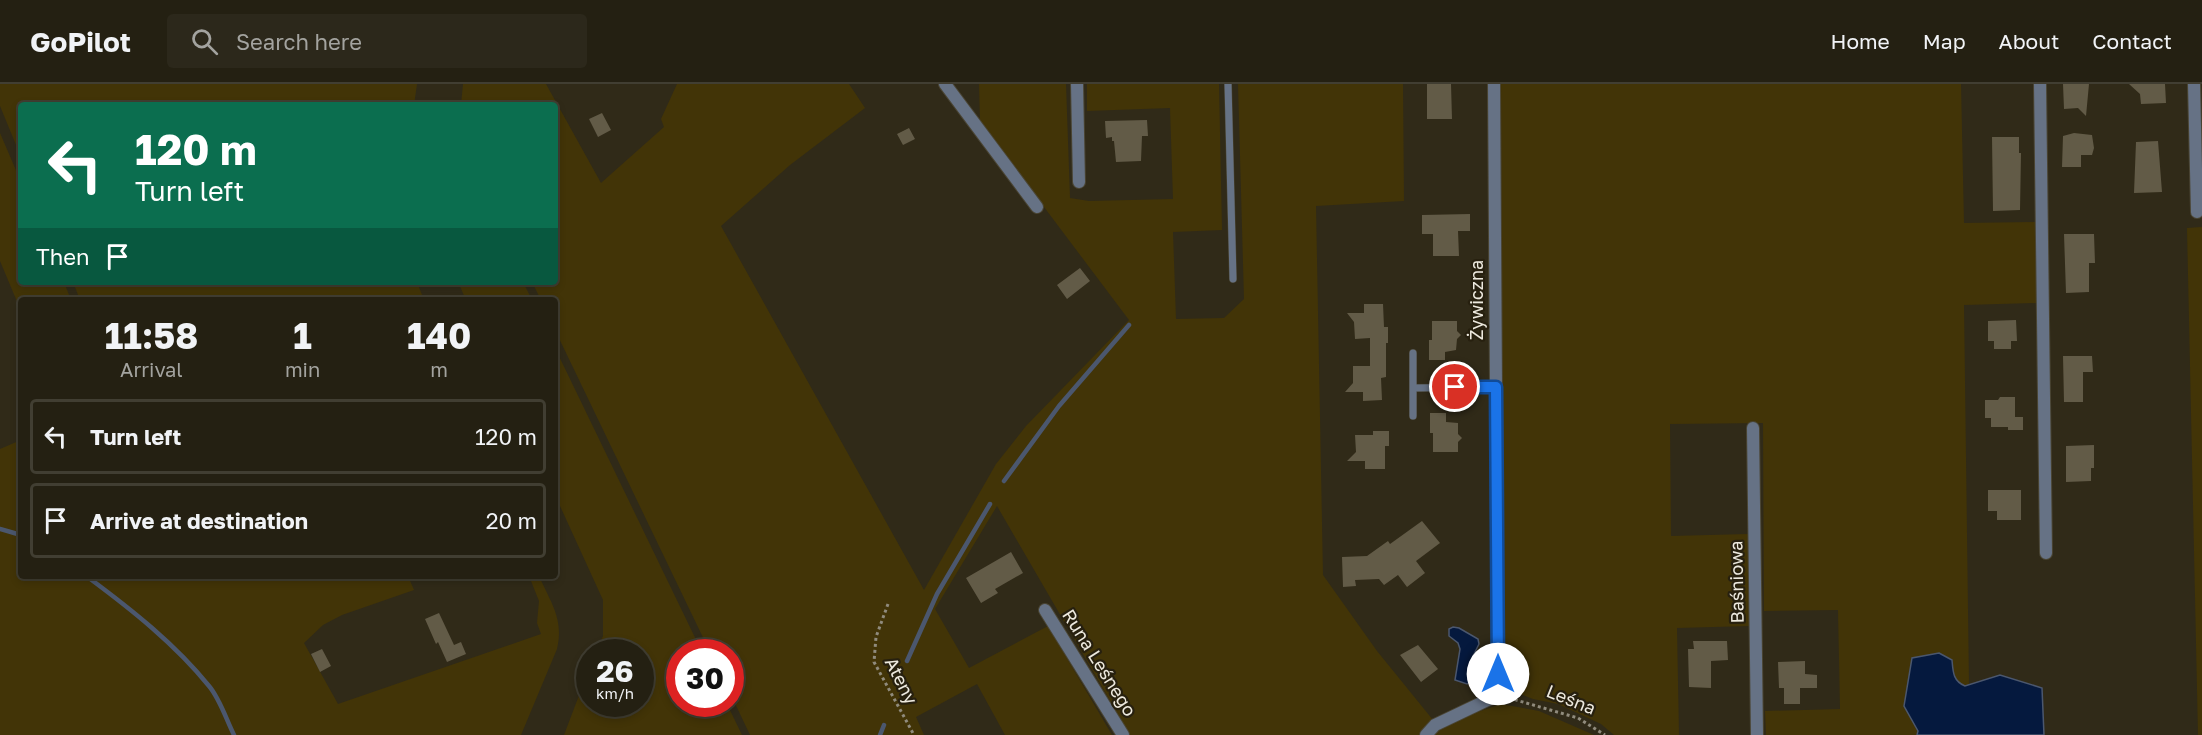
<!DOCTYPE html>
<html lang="en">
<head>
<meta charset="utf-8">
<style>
	body { margin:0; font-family:"Golos Text",sans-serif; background:#2c281b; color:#f1f3f6; height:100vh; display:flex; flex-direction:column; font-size:22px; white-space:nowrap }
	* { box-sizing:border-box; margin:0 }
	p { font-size:20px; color:#a3a39f }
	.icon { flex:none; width:33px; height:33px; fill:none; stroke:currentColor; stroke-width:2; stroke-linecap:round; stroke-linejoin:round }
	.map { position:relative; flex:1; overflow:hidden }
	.drawer { position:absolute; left:18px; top:213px; width:540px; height:282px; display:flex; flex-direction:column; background:#242012; border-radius:6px; box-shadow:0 3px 9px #0003,0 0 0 2px #413e32 }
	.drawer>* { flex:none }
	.banner { position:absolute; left:18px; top:18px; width:540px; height:183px; border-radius:6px; box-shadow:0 3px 9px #0003,0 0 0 2px #413e32; background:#0b6e4f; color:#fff; overflow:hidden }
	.speed { position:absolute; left:576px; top:555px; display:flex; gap:12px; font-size:30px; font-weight:700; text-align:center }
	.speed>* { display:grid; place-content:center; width:78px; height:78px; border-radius:50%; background:#242012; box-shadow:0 3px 9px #0003,0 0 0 2px #413e32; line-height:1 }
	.speed small { font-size:15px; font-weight:400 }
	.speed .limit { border:9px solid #d22; background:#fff; color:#111 }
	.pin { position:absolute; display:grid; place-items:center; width:51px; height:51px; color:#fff; margin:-26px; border:3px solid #fff; border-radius:50%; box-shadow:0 2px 6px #0007 }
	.me { position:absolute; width:66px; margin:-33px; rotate:0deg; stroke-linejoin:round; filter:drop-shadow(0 0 4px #0008) }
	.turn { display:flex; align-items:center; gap:21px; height:126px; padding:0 18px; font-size:27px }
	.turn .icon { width:78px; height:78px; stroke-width:2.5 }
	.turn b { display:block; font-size:42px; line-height:51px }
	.then { display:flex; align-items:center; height:57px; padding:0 18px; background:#0003; gap:12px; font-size:22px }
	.eta { display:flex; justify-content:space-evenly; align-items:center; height:102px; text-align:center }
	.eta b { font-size:36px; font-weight:700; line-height:42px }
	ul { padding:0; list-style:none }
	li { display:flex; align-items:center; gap:18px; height:75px; margin:0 12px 9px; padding:0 6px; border:3px solid #413e32; border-radius:6px }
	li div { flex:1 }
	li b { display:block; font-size:22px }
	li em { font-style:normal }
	header { display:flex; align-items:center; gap:36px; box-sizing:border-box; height:84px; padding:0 30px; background:#242012; border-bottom:2px solid #413e32 }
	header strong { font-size:28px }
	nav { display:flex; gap:33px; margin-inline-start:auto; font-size:21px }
	.search { width:420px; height:54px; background:#2c281b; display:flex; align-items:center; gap:15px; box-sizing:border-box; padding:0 21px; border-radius:6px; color:#a3a39f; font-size:22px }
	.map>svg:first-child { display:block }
	.green { fill:#423407 }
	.water { fill:#05193e; stroke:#4b576e; stroke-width:1.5 }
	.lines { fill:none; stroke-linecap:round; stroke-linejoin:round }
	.stream { stroke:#4b576e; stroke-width:4.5 }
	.building { fill:#625b47 }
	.service-casing { stroke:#4a4534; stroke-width:8 }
	.minor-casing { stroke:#4a4534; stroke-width:14 }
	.path { stroke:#908b7d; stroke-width:3; stroke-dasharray:3 3; stroke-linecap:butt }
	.service { stroke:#667285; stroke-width:7 }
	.minor { stroke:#667285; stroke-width:12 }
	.route-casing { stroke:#114b97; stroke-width:15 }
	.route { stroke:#1a73e8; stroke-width:10 }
	.labels { text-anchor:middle; stroke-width:4.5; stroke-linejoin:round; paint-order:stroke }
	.street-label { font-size:18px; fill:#ede9de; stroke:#27200f }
</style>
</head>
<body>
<header>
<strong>GoPilot</strong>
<div class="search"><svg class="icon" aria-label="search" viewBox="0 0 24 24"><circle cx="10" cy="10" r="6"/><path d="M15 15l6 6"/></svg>Search here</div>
<nav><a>Home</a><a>Map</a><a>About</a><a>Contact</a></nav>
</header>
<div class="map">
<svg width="2202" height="651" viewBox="0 0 2202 651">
	<rect width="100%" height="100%" fill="#302a18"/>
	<!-- green -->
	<path class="green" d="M0,0H417L414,21H21V73L0,22Z
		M463,0H546L601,99L664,43L661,35L677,0H849L865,24L790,81L721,142L924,506L996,380L1026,342L1129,236L980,38L979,0H1066L1070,114L1089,117L1173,115L1170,24L1087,27V0H1219L1222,146L1173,148L1176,235L1224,234L1244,215L1238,0H1403L1404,117L1316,122L1323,491L1377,567L1433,636L1419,651H1130L997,422L935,525L969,584L1048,542L1112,651H1005L977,600L916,633L924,651H750L731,611L730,568H710L555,246V216H541L532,198H555V21H461Z
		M1501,0H1961L1964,139L2036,138L2037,219L1964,221L1969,601C1953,602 1953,588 1952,576L1939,569L1912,574L1904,622L1918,647L1917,651H1766L1765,627L1840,625L1838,526L1764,527L1763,339L1670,340L1671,452L1748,450L1750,542L1677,544L1679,651H1614L1601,640L1558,620L1533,615L1510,606L1502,593Z
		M0,49L21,98V198H64L71,216H21V227L0,177Z
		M2202,143V651H2198L2187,144Z
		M73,198H417L424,216H80Z
		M458,198H523L532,216H466Z
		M555,264L702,568H680V620H727L742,651H564L589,585L590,620H640V568H596L603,552V516L555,411Z
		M21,356V492H408L414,506L342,531L323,541L304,559L338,620L541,550L537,539L539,517L529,492H539C551,519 564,535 557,565L521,651H0V365Z
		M1501,620L1539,627L1594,651H1434L1438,646L1475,629Z"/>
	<!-- water -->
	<path class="water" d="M1453,543L1459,544L1478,555L1479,560L1471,576L1474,595L1467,600L1455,596L1460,565L1458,559L1449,552V545Z
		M1939,569L1952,576C1953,588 1953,597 1965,602L2000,591L2042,604L2044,651H1917L1918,647L1904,622L1912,574Z"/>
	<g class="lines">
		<!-- stream -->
		<path class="stream" d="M1004,397L1059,322L1129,241
			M0,445L21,451
			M89,494C132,526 175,560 209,602C220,615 226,635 234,651
			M907,577L937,510L990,420
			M880,651L884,641"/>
	</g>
	<!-- building -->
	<path class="building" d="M1427,0H1451L1452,35H1427Z
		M2063,0H2089L2086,32L2078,24L2064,25Z
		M2129,0H2165L2166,19L2141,20L2140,10Z
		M602,29L611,46L598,53L589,35Z
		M1147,36L1148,52H1142L1141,77L1116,78L1114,57H1112V53L1106,54L1105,37Z
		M909,44L915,55L903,61L897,50Z
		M2074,49L2092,51L2094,64L2092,71H2081V83H2062L2063,52Z
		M1992,53H2019V69H2021L2020,126L1993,127Z
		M2158,57L2162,108L2134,109L2136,58Z
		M1470,130V147H1458L1459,172H1433V150H1422V131Z
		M2064,150H2094L2095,179H2089V208L2066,209Z
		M1080,184L1090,197L1067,215L1057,201Z
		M1364,220H1383L1384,243H1388V259H1386V293L1381,294L1382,316L1363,317V308H1345L1353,299V282H1370V254L1355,255L1354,238L1347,229H1364Z
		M2016,236L2017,257H2011V265H1994V257H1988V237Z
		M1432,237H1457V247L1461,251L1457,255L1456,266L1445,268V276H1429V256H1432Z
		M2063,272H2092L2093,288H2083V318H2064Z
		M2000,313H2015V333H2023V346H2008V343H1991V334H1985V316H1998Z
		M1430,329H1446V338L1458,339V350L1462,354L1458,358V368H1433V349H1430Z
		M1373,347H1389V362H1385V385H1365V377H1347L1356,368L1355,351H1373Z
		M2094,361V384H2091V397L2066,398V362Z
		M1988,406H2021V436H1997V427H1988Z
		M1422,437L1440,459L1416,477L1425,489L1407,503L1398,491L1384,501L1379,495L1355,496L1356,502L1343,503L1342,473L1367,472L1388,457L1390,460Z
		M1011,468L1023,489L995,505L998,509L981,519L966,494Z
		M439,529L454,561L461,558L466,570L447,578L438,558L436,560L425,535Z
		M1693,557H1727L1728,576L1711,577V604L1689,603L1688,565H1694Z
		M1418,561L1438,585L1421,598L1400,571Z
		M322,565L331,582L320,588L311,570Z
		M1805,577V590L1817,591V604H1800V620H1784V604H1779L1778,578Z"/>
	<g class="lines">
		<defs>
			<path id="service" d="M1228,0L1233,195
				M1413,269V332
				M1413,304L1496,303"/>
			<path id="minor" d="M945,0L1037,123
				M1077,0L1079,98
				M2040,0L2046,469
				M2194,0L2197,128
				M1753,344L1757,651
				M1045,526L1123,651
				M1426,651L1435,641L1498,611L1494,0"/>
		</defs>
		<!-- service casing -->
		<use href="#service" class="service-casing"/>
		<!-- minor casing -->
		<use href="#minor" class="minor-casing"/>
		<!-- path -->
		<path class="path" d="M888,520L876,553L874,578L914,651
			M1509,614L1578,634L1605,651"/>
		<!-- service -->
		<use href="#service" class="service"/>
		<!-- minor -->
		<use href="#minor" class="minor"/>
	</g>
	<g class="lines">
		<defs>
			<path id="route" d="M1455,303H1496L1498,590"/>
		</defs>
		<!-- route casing -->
		<use href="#route" class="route-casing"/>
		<!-- route -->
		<use href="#route" class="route"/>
	</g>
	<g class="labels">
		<!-- street labels -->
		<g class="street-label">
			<text transform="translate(1477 216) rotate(-90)" y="6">Żywiczna</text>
			<text transform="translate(1737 498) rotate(-91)" y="6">Baśniowa</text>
			<text transform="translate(1099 579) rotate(58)" y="6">Runa Leśnego</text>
			<text transform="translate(901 597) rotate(63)" y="6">Ateny</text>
			<text transform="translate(1571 616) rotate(22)" y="6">Leśna</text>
		</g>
	</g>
</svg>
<div class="speed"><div>26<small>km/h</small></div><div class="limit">30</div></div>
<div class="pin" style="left:1455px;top:303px;background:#d93025"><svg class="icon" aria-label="arrive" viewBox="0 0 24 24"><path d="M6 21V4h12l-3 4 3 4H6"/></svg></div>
<svg class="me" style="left:1498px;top:590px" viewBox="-20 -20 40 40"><circle r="19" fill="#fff"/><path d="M0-13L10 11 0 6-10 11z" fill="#1a73e8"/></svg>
<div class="banner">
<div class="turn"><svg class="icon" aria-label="left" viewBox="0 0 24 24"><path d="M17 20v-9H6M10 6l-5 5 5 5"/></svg><div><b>120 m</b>Turn left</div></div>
<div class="then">Then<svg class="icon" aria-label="arrive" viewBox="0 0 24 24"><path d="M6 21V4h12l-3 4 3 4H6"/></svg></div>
</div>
<section class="drawer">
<div class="eta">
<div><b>11:58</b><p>Arrival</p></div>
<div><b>1</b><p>min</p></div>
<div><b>140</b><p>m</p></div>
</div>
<ul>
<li><svg class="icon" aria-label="left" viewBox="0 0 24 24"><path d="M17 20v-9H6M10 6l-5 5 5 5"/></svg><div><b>Turn left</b></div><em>120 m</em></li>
<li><svg class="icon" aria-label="arrive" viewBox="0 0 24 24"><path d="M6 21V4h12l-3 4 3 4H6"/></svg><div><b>Arrive at destination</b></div><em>20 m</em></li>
</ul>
</section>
</div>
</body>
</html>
